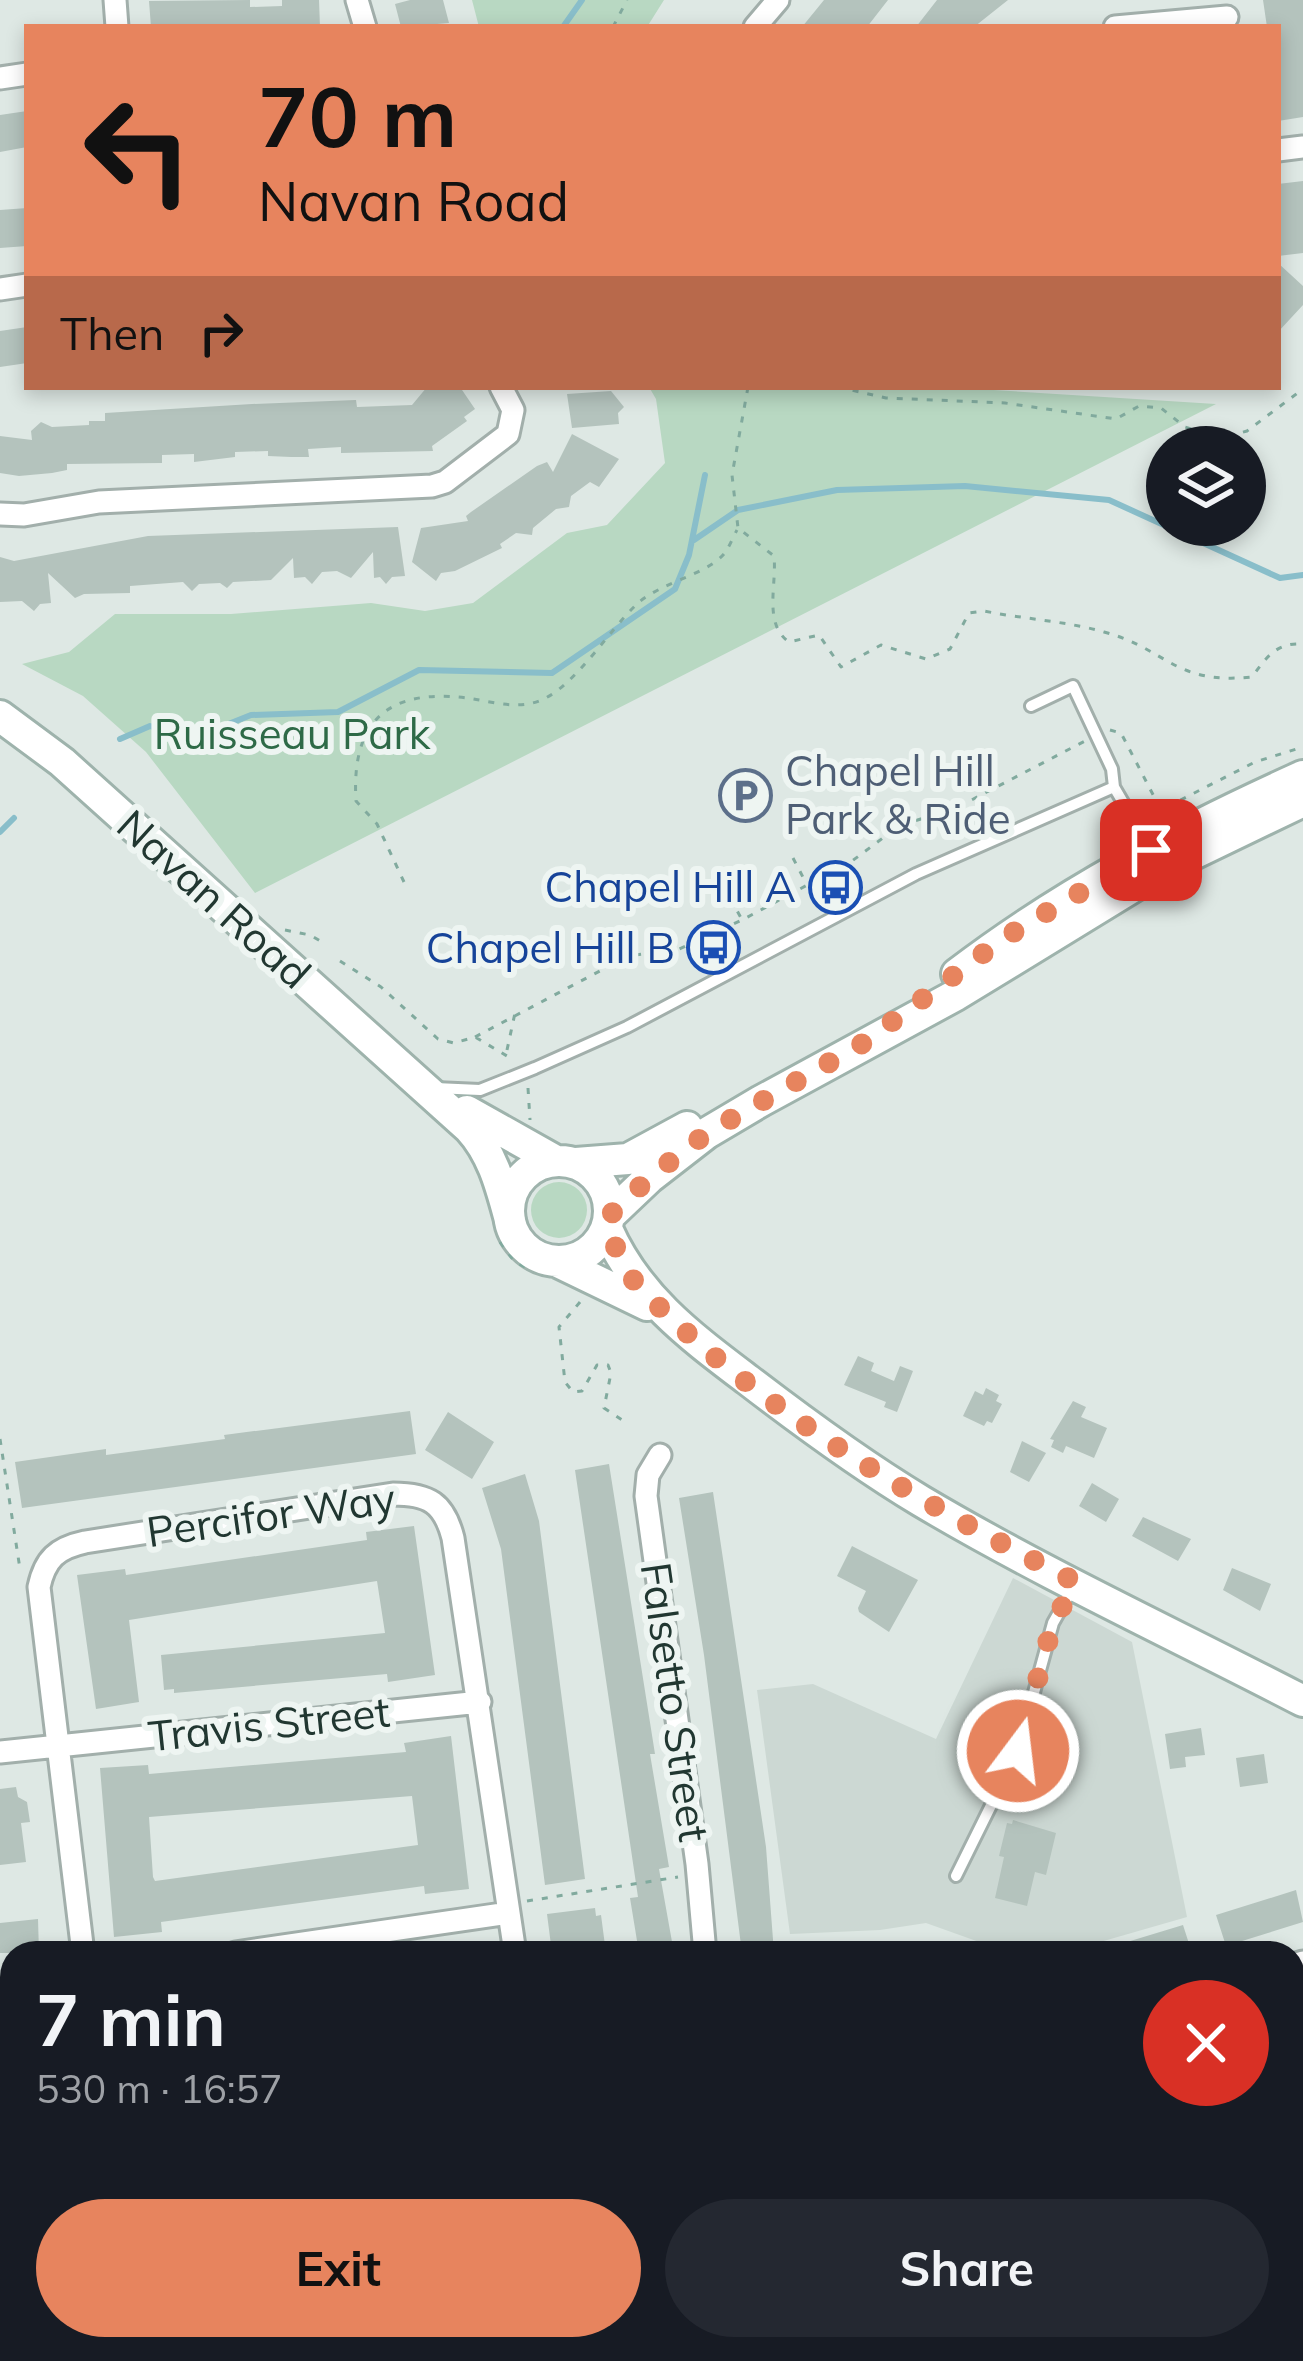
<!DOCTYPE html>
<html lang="en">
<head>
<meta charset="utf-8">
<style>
	body { margin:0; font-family:Mulish,sans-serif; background:#242831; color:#f1f3f6; height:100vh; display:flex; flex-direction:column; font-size:45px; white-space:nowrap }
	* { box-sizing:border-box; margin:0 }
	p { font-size:39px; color:#9ea1a6 }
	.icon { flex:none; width:66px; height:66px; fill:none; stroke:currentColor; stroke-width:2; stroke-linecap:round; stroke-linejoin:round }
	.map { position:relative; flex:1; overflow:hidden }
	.side { position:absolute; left:0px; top:1941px; width:1305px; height:420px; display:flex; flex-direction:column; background:#171b24; border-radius:36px 36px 0 0; box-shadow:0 6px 18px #0003 }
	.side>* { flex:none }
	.top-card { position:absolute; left:24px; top:24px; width:1257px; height:366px; border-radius:0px; box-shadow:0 6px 18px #0003; background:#e7845e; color:#111; overflow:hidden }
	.fabs { position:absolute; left:1146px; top:426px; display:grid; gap:24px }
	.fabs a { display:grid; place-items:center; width:120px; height:120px; border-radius:50%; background:#171b24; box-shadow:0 6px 18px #0003; font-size:60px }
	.pin { position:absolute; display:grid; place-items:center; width:102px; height:102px; color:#fff; margin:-51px; border-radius:24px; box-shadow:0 6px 18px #0006 }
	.me { position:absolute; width:132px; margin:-66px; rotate:15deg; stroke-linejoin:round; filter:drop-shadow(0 0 9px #0008) }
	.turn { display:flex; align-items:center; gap:42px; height:252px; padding:0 36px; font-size:54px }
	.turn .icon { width:156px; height:156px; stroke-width:2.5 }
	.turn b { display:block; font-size:84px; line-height:102px }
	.then { display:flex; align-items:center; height:114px; padding:0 36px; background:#0003; gap:24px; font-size:45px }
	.round { display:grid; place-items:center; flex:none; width:126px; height:126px; border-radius:63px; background:#242831 }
	.summary { display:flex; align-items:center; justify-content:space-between; height:204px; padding:0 36px }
	h1 { font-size:72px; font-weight:700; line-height:90px }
	.button { display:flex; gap:24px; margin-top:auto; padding:24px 36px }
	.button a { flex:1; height:138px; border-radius:72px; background:#e7845e; color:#111; font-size:48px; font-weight:700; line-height:138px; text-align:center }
	.button a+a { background:#242831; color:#f1f3f6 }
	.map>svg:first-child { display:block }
	.built { fill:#ccd8d3 }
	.green { fill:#b8d8c2 }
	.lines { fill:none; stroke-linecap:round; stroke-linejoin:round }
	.stream { stroke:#89beca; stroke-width:6 }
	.building { fill:#b4c3bd; fill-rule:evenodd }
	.service-casing { stroke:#a2afab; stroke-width:16 }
	.minor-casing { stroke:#a2afab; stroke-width:27 }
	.secondary-casing { stroke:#9eb3ac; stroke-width:36 }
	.path { stroke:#81aa9e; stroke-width:3; stroke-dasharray:6 9; stroke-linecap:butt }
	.service { stroke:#fff; stroke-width:10 }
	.minor { stroke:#fff; stroke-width:21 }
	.secondary { stroke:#fff; stroke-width:30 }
	.route { stroke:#e7845e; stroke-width:21; stroke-dasharray:0 37.8 }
	.labels { text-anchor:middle; stroke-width:12; stroke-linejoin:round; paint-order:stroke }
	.park-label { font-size:42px; fill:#2e6a47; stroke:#eef5f2 }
	.service-label { font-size:42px; fill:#4e5e75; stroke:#eef5f2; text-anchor:start }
	.transit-label { font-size:42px; fill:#164399; stroke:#eef5f2; text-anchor:end }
	.street-label { font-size:42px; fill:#213731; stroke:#eef5f2 }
</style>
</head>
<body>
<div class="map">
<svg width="1303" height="2361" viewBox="0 0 1303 2361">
	<rect width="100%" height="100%" fill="#dee8e4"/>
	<!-- built -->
	<path class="built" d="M1013,1578L1132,1642L1187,1917L1062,1953H1010L926,1923L880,1930L790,1934L757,1690L813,1684L936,1739Z"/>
	<!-- green -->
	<path class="green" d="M472,0H664L647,27H479Z
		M649,387H945L1216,404L255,893L146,752L83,696L22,664L69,652L115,614H231L371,603L425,611L473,603L567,533L607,525L665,463L656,399Z
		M531 1210a28 28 0 1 1 56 0a28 28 0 1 1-56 0Z"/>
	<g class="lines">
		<!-- stream -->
		<path class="stream" d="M563,27L582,0
			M694,540L738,510L837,490L965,486L1109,500L1280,578L1303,575
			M120,739L150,726L191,739L251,715L338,712L419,670L552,673L675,589L689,555L705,475
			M0,832L14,818"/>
	</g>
	<!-- building -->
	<path class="building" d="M250,0V7L282,6V0H319L320,27H151L149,1Z
		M410,0H443L449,23L401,27L395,4Z
		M824,0H888L867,27H802Z
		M937,0H1008L974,27H916Z
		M1263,0H1303V117L1278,121V27H1267Z
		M27,111V147L0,152V115Z
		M1303,181V253L1278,256V184Z
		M27,208V246L0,248V210Z
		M1278,263L1303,286V305L1278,332Z
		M27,327V363L0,367V331Z
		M427,387H460L475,409L464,417L467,421L432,446L433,451L341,453V447L308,449L309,457H291L268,456V451L235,452V457L194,462V454L162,455V463L67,464V470L52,473L19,476L0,473V436L32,440L31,431L41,422L52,427L89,425V421H105V413L252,404L356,400L357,407L412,405Z
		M611,391L624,407L618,413L619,424L572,428L567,394Z
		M572,434L619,459L599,487L590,482L571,496L569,507L556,509L533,528L532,535L516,533L500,544L502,548L455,571L441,573L436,581L412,562L421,528L468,521L466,516L471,512L537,466L547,462L553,472Z
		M398,527L405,576L392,577L386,584L380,577L374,578L373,552L351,578L337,571L322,572L312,584L305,577L294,578L293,558L271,580L233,582L227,588L220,583L199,584L192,591L183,582L130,586V593L84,594L75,598L48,573L51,603L40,604L34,611L22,601L0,602V557L14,561L148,536Z
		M858,1356L874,1363L871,1371L894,1381L900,1366L913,1371L897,1412L884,1407L886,1402L844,1385Z
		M986,1388L999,1395L996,1401L1002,1404L992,1423L987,1421L984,1426L963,1416L975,1391L983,1395Z
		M1073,1401L1086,1407L1081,1417L1107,1428L1094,1458L1066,1446L1063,1453L1051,1447L1054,1440L1050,1439Z
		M410,1411L416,1454L22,1508L15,1462L106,1449V1455L225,1439L224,1435Z
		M448,1412L494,1442L472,1479L425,1450Z
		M1022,1441L1046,1453L1029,1482L1010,1472Z
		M609,1464L655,1754H650L669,1867L659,1869L674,1953H639L630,1898L638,1897L575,1470Z
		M525,1474L539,1521L585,1879L545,1885L501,1549L482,1488Z
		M1092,1483L1119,1499L1106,1522L1079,1506Z
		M713,1492L766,1847L774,1953H742L704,1655L679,1498Z
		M1143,1517L1191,1539L1178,1561L1132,1536Z
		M414,1526L435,1675L388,1682L387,1674L174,1693V1689L164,1690L161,1655L385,1633L377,1581L129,1620L139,1702L96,1709L77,1575L125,1569L126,1575L367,1540L366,1532Z
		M852,1546L918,1580L889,1632L859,1612L858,1608L866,1591L837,1576Z
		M1232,1568L1271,1584L1260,1611L1223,1590Z
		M1201,1728L1205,1755L1185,1757L1186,1767L1170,1769L1165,1734Z
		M451,1736L469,1889L425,1894L424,1886L219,1914L161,1922L162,1932L114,1937L100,1768L148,1765L149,1774L406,1752L404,1743ZM412,1796L418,1845L155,1881L153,1877L149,1817Z
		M1264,1754L1268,1783L1240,1787L1236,1758Z
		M16,1787L18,1797L27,1802L30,1822L21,1823L26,1862L0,1865V1789Z
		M1013,1820L1056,1833L1046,1875L1035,1872L1027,1906L995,1898L1004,1857L999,1856L1007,1823L1012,1824Z
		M1296,1890L1303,1922L1226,1946L1216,1915Z
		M595,1908L596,1916L601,1915L606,1953H552L547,1914Z
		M38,1919L39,1953H0V1923Z
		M1183,1925L1192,1953H1105L1104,1949Z"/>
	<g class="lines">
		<defs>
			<path id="service" d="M1031,706L1073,686L1112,769L1114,787L1149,847
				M435,1088L480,1090L535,1068L627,1027L916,874L1114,787
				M956,1876L1018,1751L1053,1623L1074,1586"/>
			<path id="minor" d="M115,0L117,27
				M357,0L365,27
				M755,27L778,0
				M1115,27L1227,17
				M0,78L27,74
				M1278,150L1303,147
				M0,289L27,285
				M0,514L24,515L99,502L432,486L445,482L508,434L513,410L501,387
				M660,1455L648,1475L646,1496L697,1864L705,1953
				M0,1752L480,1702
				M83,1953L39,1587C45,1559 57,1548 85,1542L393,1494C429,1494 444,1503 453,1538L515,1953
				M235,1953L509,1913
				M1293,1965L1303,1962
				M1293,2135L1303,2132
				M0,2341L12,2339
				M119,2349L120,2361
				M362,2349L370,2361
				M574,2349L576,2361L620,2349
				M827,2349L828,2361"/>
			<path id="secondary" d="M0,716L62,762L469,1128C493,1154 501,1187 510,1220
				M957,974C1063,893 1181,831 1303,776
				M467,1111L556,1161
				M509 1211a50 50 0 1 1 100 0a50 50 0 1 1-100 0Z
				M576,1163L628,1159L687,1127
				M609,1216L649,1178L707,1133L761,1101L956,995L1162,869L1303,801
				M607,1229C637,1297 690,1336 748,1380C804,1423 861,1465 921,1501C1044,1574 1176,1635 1303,1701
				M556,1261L647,1305"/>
		</defs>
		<!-- service casing -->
		<use href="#service" class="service-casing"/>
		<!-- minor casing -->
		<use href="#minor" class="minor-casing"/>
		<!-- secondary casing -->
		<use href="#secondary" class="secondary-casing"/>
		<!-- path -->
		<path class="path" d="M613,27L627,0
			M748,387L732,475L738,528L774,556C777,585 763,624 789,642L819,635L841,667L881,645L926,659L950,649L969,613L984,611C1023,619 1066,621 1104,632C1168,649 1173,685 1252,677C1266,658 1276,642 1303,644
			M838,387L886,398L1005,403L1116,419L1139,406L1161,408L1185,427L1222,438L1247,431L1303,389
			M1110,730L1121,733L1161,810L1255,762L1303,747
			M793,858L806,883
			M716,872L741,918
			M404,882L377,824L356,801C351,721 388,688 467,698C490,701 515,710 539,701C574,688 609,630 637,604C659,583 706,575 724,554C729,548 733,537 737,530
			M285,930L310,935L322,942
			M340,961L381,987L438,1039L454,1043L475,1037L512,1059
			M475,1037L615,963L635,955L677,950L742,920L852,861L899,826L958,807L1085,741
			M507,1050L515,1013
			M528,1088L530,1120
			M500,1242L514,1261L532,1271
			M580,1302L559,1327L565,1382L573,1392L582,1391L597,1365H608L611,1373L604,1408L622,1420
			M0,1439L20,1569
			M527,1901L678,1877"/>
		<!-- service -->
		<use href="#service" class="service"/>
		<!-- minor -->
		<use href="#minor" class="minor"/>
		<!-- secondary -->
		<use href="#secondary" class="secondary"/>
	</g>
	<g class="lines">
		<!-- route -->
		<path class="route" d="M1018,1751L1053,1623L1076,1582C923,1504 767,1416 645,1293L629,1275L607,1229L609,1216L649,1178L707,1133L865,1042L1004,938L1151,850"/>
	</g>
	<!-- icons -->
	<defs>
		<symbol id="parking-ring" viewBox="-11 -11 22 22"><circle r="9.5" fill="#eef5f2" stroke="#5c6f8a" stroke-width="1.5"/><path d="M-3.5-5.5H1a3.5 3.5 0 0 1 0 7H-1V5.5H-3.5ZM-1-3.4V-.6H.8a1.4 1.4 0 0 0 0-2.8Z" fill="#5c6f8a"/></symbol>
		<symbol id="bus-ring" viewBox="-11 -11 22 22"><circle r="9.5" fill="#eef5f2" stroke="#1a4fb4" stroke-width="1.5"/><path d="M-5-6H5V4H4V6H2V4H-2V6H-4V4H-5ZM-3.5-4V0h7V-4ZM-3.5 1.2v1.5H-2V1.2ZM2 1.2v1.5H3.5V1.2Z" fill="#1a4fb4"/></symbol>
	</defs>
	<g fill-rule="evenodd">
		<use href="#parking-ring" x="716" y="766" width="59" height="59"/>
		<use href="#bus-ring" x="806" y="858" width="59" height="59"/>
		<use href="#bus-ring" x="684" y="918" width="59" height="59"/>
	</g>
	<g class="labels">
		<!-- park labels -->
		<g class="park-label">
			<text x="292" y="749">Ruisseau Park</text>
		</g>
		<!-- service labels -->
		<g class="service-label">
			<text x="785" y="786">Chapel Hill<tspan x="785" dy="48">Park &amp; Ride</tspan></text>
		</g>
		<!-- transit labels -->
		<g class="transit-label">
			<text x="796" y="902">Chapel Hill A</text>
			<text x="675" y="963">Chapel Hill B</text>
		</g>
		<!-- street labels -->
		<g class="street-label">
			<text transform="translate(214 899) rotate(42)" y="15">Navan Road</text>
			<text transform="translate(271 1515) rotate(-8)" y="15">Percifor Way</text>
			<text transform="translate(675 1702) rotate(82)" y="15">Falsetto Street</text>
			<text transform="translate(269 1724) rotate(-6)" y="15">Travis Street</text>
		</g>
	</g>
</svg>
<div class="fabs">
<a><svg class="icon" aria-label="layers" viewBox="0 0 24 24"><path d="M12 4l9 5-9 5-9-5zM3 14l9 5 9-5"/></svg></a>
</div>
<div class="pin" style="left:1151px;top:850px;background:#d93025"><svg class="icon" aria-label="arrive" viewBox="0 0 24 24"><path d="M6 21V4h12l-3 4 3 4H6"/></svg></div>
<svg class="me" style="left:1018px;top:1751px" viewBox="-20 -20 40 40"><circle r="17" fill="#e7845e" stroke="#fff" stroke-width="3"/><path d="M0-11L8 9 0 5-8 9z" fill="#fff"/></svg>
<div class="top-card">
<div class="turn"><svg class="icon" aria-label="left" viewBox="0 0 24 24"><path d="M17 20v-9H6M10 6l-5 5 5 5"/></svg><div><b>70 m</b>Navan Road</div></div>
<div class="then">Then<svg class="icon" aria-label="right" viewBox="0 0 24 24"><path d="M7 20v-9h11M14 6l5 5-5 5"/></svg></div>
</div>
<section class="side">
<div class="summary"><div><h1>7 min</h1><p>530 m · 16:57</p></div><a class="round" style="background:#d93025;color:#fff"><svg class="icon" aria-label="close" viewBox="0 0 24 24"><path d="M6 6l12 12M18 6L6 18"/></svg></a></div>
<div class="button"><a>Exit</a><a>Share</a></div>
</section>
</div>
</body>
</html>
